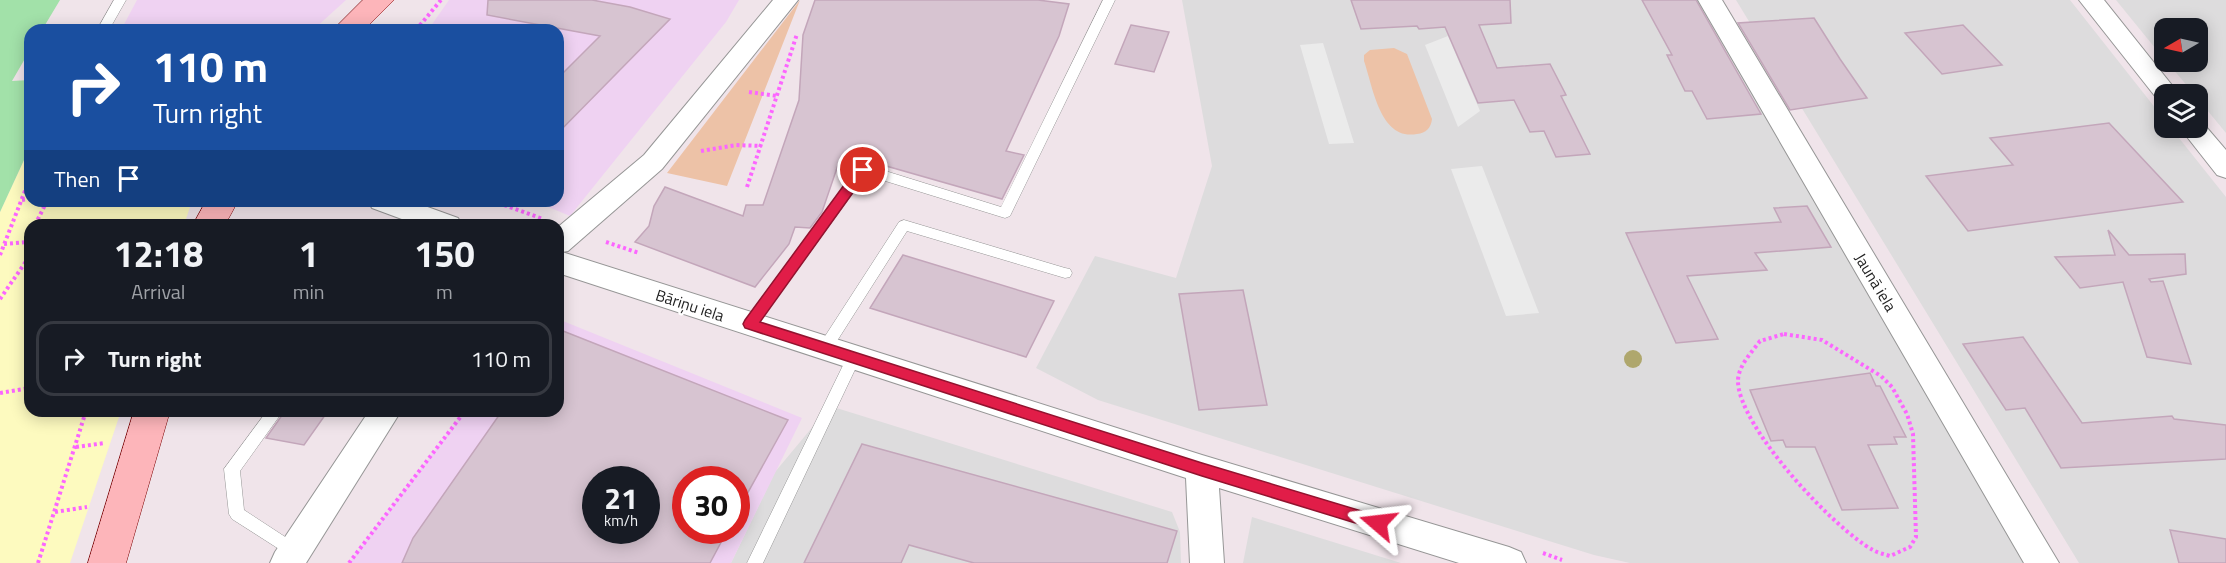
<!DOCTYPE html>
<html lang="en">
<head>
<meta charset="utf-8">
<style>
	body { margin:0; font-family:"Titillium Web",sans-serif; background:#242831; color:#f1f3f6; height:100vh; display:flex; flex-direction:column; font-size:22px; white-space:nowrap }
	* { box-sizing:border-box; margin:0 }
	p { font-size:20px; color:#9ea1a6 }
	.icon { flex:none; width:33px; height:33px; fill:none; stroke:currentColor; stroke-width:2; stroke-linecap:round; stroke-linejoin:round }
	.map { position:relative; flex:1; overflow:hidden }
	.side { position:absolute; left:24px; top:219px; width:540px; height:198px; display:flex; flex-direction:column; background:#171b24; border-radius:18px; box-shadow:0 3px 15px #0003 }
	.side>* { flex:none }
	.hud { position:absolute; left:24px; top:24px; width:540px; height:183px; border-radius:18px; box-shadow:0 3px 15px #0003; background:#1a4fa0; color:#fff; overflow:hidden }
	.needle { width:39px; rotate:261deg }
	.buttons { position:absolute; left:2154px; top:18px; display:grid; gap:12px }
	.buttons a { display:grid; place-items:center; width:54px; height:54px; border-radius:12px; background:#171b24; box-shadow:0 3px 15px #0003; font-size:30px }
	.speed { position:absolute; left:582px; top:466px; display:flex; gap:12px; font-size:30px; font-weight:700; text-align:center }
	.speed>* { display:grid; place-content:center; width:78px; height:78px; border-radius:50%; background:#171b24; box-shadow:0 3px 15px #0003; line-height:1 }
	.speed small { font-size:15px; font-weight:400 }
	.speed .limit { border:9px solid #d22; background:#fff; color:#111 }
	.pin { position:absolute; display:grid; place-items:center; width:51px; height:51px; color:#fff; margin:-26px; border:3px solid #fff; border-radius:50%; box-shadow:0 2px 6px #0007 }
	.me { position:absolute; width:66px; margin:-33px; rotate:287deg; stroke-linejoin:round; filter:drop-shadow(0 0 4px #0008) }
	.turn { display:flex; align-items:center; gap:21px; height:126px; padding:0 30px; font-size:27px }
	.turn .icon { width:78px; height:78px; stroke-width:2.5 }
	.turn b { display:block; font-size:42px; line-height:51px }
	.then { display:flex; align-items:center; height:57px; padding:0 30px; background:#0003; gap:12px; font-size:22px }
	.eta { display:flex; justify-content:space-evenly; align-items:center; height:102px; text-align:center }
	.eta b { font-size:36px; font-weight:700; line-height:42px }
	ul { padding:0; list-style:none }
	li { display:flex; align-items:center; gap:18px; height:75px; margin:0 12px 9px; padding:0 18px; border:3px solid #363941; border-radius:18px }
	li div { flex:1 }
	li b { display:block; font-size:22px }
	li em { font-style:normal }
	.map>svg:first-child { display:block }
	.residential { fill:#dddcdd }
	.commercial { fill:#efd2f2; fill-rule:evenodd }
	.grass { fill:#edc2a7 }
	.park { fill:#fdfabf }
	.parking { fill:#ebebeb }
	.water { fill:#a2e1a9 }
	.building { fill:#d7c4d1; stroke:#c3a6ba; stroke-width:1.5; fill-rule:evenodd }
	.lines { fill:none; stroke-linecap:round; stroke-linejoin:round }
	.lane-casing { stroke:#969696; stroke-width:1 }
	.street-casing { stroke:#969696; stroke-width:2 }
	.secondary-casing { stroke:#7b0002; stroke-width:1 }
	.path { stroke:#fc66ff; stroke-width:4; stroke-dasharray:3 3; stroke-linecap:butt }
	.lane { fill:#fff; fill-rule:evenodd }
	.street { fill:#fff; fill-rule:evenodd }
	.secondary { fill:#fdb5ba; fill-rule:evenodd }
	.tree { fill:#afa76d }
	.route { fill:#e11d48; stroke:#92132f; stroke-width:1.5 }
	.labels { text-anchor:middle; stroke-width:4.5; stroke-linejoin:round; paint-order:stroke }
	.street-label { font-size:16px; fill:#1f1f1f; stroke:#fff }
</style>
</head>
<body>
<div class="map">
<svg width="2226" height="563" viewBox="0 0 2226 563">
	<rect width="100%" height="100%" fill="#f0e4ea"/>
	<!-- residential -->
	<path class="residential" d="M1182,0H1701L2029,563H1630L1594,555L1098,400L1036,368L1095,256L1176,278L1212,166Z
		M1736,0H2070L2164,119V128H2171L2226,197V563H2079Z
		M2116,0H2226V133L2198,99V94H2194L2167,62H2198V28H2164V59Z
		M830,406L1172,512L1180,532L1181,563H731L775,472Z
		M1252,517L1401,563H1243Z"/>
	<!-- commercial -->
	<path class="commercial" d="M137,0H346L313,30H121Z
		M449,0H739L726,22L570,216L534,201H558V30H428Z
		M558,319L802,418L731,563H349L465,411H558ZM596,480H646V531H596ZM686,480H736V531H686Z"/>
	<!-- grass -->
	<path class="grass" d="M800,0L727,186L667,173Z
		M1394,48L1407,54L1432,119C1431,128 1426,133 1417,134C1380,141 1373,87 1364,61V55L1370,50Z"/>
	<!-- park -->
	<path class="park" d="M30,147V201H192L184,225H30V411H121L70,563H0V212Z"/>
	<!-- parking -->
	<path class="parking" d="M1448,36L1480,111L1458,127L1425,45Z
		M1323,43L1354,143L1329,144L1300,45Z
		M1482,166L1539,313L1506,316L1451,169Z"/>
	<!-- water -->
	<path class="water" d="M0,0H60L42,30H30V50L12,81L30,80V147L0,212Z"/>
	<!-- building -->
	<path class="building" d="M488,0H592L630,7L670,19L558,133V78L600,36L487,15Z
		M815,0H1038L1069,4L1059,36L1006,151L1024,155L1002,199L858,158L855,166L838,165L822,212L810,228L795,227L789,244L755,287L635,242L649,226L654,206L665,187L743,216L746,205H763L799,100L803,35Z
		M1351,0H1510L1511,23L1479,25L1497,68L1550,64L1566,95L1561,96L1590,154L1556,157L1544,131L1530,132L1514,100L1478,103L1445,27L1419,29L1417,26L1361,29Z
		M1642,0H1696L1761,114L1707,119L1692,91H1685L1667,55H1672Z
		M1814,18L1840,59L1867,98L1790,110L1738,23Z
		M1131,25L1169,32L1154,72L1115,64Z
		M1963,25L2002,65L1942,74L1905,33Z
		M2109,123L2183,202L1968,231L1926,176L2013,165L1990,138Z
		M1807,206L1831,247L1755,253L1767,270L1687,276L1718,339L1676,343L1626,233L1781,222L1774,208Z
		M2108,230L2129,255L2185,254L2186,274L2149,279L2151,282L2163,281L2191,364L2147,357L2123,282L2080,288L2055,257L2115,255Z
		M903,255L1054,301L1026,357L870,308Z
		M1243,290L1267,405L1199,410L1179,294Z
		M558,329L788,420L736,514V480H686V531H727L710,563H402L413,538L502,411H558ZM596,480H646V531H596Z
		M2023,337L2082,423L2172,416L2174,419L2226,425V459L2061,468L2025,408L2006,410L1963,344Z
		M1870,373L1876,386H1880L1906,437H1894L1897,444L1868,445L1898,508L1842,510L1815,447H1786L1783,440L1771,441L1750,390Z
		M285,411H328L304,445L266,438Z
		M862,444L1177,531L1167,563H974L909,545L901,563H804Z
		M2170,530L2226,539V563H2179Z"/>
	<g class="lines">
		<defs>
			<path id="lane" d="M114,0H126L109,30H97Z
				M1103,0H1115L1010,216L1005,218L866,175L755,328H745L743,324L745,320L859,166L863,164L1001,207Z
				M904,220L1065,268L1070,269L1072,273L1070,277L1065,278L907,231L830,352L825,354L820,352L818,348L820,344L899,222Z
				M854,351L859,353L861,357L763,563H747L849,353Z
				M267,411H283L240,471L244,510L299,546L301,551L299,556L293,558L232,519L229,514L224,469Z"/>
			<path id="street" d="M773,0H798L662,169L568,251L562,252L1202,455L1509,547L1521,552L1526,563H1459L1219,488L1224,563H1190L1186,478L558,273V227L644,155Z
				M1698,0H1722L2059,563H2024Z
				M2079,0H2104L2179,94H2164V102L2158,100Z
				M2198,120L2202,122L2226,150V178L2217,175L2180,128H2198Z
				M368,201H411L458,218L462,225H418L372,208Z
				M369,411H401L306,563H270L275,552Z"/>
			<path id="secondary" d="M363,0H394L364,30H333Z
				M206,201H238L225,225H193Z
				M134,411H170L126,563H88Z"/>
		</defs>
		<!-- lane casing -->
		<use href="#lane" class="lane-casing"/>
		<!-- street casing -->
		<use href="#street" class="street-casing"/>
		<!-- secondary casing -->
		<use href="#secondary" class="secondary-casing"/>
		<!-- path -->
		<path class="path" d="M416,30L441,0
			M749,92L777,96
			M701,151L736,145L761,146
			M747,187L797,34
			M22,200L30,199
			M493,201L543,219
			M35,225L47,201
			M606,242L639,253
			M4,244L27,242
			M0,255L30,178
			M0,299L27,260V242L30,235
			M1784,334L1822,340L1881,376L1892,387L1907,414L1913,434L1916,537L1910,547L1890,556C1884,554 1878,553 1873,550C1834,529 1738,426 1738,381C1738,366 1752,352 1760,341Z
			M0,393L30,388
			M76,447L105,443
			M55,512L87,507
			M1543,553L1562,560
			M38,563L86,411
			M349,563L465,411"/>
		<!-- lane -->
		<use href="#lane" class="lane"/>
		<!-- street -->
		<use href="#street" class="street"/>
		<!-- secondary -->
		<use href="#secondary" class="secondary"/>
	</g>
	<!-- trees -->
	<circle class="tree" cx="1633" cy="359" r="9"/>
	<!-- route -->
	<path class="route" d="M863,165L867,166L869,170L867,173L760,322L1202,463L1378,516L1383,518L1385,523L1383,528L1378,530L1202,476L745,328L743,324L745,320L858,166Z"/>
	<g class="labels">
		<!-- street labels -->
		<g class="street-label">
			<text transform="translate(1876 282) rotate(59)" y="6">Jaunā iela</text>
			<text transform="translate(690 305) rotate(18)" y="6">Bāriņu iela</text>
		</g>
	</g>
</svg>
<div class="buttons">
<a><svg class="needle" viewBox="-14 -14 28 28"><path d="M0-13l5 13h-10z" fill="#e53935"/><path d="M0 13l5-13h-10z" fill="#9ea1a6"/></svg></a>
<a><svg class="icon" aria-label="layers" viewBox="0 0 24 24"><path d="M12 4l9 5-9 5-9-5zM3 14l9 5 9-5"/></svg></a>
</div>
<div class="speed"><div>21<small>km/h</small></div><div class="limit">30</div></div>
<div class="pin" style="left:863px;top:170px;background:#d93025"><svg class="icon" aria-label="arrive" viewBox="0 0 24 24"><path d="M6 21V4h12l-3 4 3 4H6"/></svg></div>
<svg class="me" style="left:1378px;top:523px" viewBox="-20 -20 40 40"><path d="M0-17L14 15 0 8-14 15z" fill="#e11d48" stroke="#fff" stroke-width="4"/></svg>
<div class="hud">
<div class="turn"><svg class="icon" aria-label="right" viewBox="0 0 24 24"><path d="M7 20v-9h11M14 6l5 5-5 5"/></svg><div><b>110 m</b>Turn right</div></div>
<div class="then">Then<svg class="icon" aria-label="arrive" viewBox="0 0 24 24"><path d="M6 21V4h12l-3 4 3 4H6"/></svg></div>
</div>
<section class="side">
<div class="eta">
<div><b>12:18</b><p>Arrival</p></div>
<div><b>1</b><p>min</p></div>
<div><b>150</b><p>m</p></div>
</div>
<ul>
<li><svg class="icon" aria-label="right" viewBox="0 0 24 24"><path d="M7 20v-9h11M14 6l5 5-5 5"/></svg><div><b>Turn right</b></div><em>110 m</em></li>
</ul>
</section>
</div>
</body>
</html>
